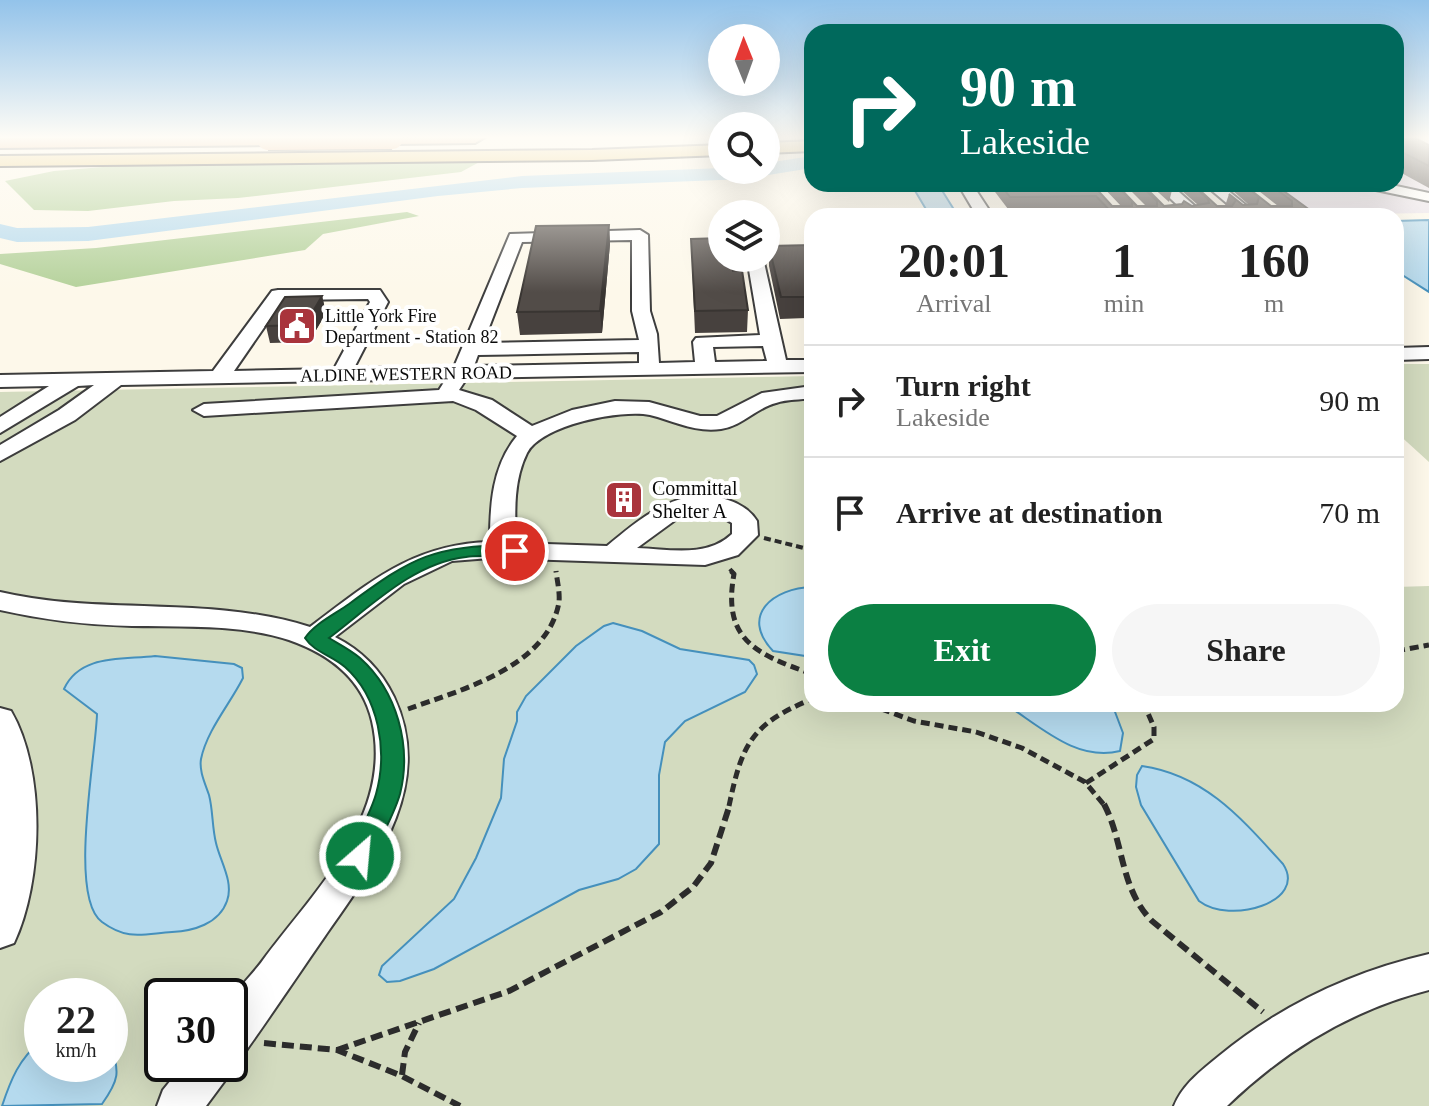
<!DOCTYPE html>
<html lang="en">
<head>
<meta charset="utf-8">
<style>
	body { margin:0; font-family:"Times New Roman",serif; background:#f6f6f6; color:#222; height:100vh; display:flex; flex-direction:column; font-size:30px; white-space:nowrap }
	* { box-sizing:border-box; margin:0 }
	p { font-size:26px; color:#767676 }
	.icon { flex:none; width:44px; height:44px; fill:none; stroke:currentColor; stroke-width:2; stroke-linecap:round; stroke-linejoin:round }
	.map { position:relative; flex:1; overflow:hidden }
	.drawer { position:absolute; left:804px; top:208px; width:600px; height:504px; display:flex; flex-direction:column; background:#fff; border-radius:24px; box-shadow:0 8px 32px #0002 }
	.drawer>* { flex:none }
	.hud { position:absolute; left:804px; top:24px; width:600px; height:168px; border-radius:24px; box-shadow:0 8px 32px #0002; background:#00695c; color:#fff; overflow:hidden }
	.needle { width:52px; rotate:359deg }
	.controls { position:absolute; left:708px; top:24px; display:grid; gap:16px }
	.controls a { display:grid; place-items:center; width:72px; height:72px; border-radius:50%; background:#fff; box-shadow:0 8px 32px #0002; font-size:40px }
	.speed { position:absolute; left:24px; top:978px; display:flex; gap:16px; font-size:40px; font-weight:700; text-align:center }
	.speed>* { display:grid; place-content:center; width:104px; height:104px; border-radius:50%; background:#fff; box-shadow:0 8px 32px #0002; line-height:1 }
	.speed small { font-size:20px; font-weight:400 }
	.speed .limit { border:4px solid #111; border-radius:12px; background:#fff; color:#111 }
	.pin { position:absolute; display:grid; place-items:center; width:68px; height:68px; color:#fff; margin:-34px; border:4px solid #fff; border-radius:50%; box-shadow:0 2px 8px #0007 }
	.me { position:absolute; width:88px; margin:-44px; rotate:27deg; stroke-linejoin:round; filter:drop-shadow(0 0 6px #0008) }
	.turn { display:flex; align-items:center; gap:28px; height:168px; padding:0 24px; font-size:36px }
	.turn .icon { width:104px; height:104px; stroke-width:2.5 }
	.turn b { display:block; font-size:56px; line-height:68px }
	.eta { display:flex; justify-content:space-evenly; align-items:center; height:136px; text-align:center }
	.eta b { font-size:48px; font-weight:800; line-height:56px }
	.cta { display:flex; gap:16px; margin-top:auto; padding:16px 24px }
	.cta a { flex:1; height:92px; border-radius:48px; background:#0b8043; color:#fff; font-size:32px; font-weight:800; line-height:92px; text-align:center }
	.cta a+a { background:#f6f6f6; color:#222 }
	ul { padding:0; list-style:none }
	li { display:flex; align-items:center; gap:24px; height:112px; padding:0 24px; border-top:2px solid #e0e0e0 }
	li div { flex:1 }
	li b { display:block; font-size:30px }
	li em { font-style:normal }
	.map>svg:first-child { display:block }
	.industrial { fill:#e7dfe9 }
	.forest { fill:#b4d19a }
	.cemetery { fill:#d3dbbf; fill-rule:evenodd }
	.water { fill:#b5daee; stroke:#4590bc; stroke-width:2 }
	.lines { fill:none; stroke-linecap:round; stroke-linejoin:round }
	.river { fill:#b5daee; fill-rule:evenodd }
	.minor-casing { stroke:#3d3d3d; stroke-width:4 }
	.major-casing { stroke:#1b1b1b; stroke-width:4 }
	.highway-casing { stroke:#1b1b1b; stroke-width:4 }
	.path-far2 { stroke:#2c2c2c; stroke-width:4; stroke-dasharray:7 4; stroke-linecap:butt }
	.path-far1 { stroke:#2c2c2c; stroke-width:5; stroke-dasharray:9 5; stroke-linecap:butt }
	.path { stroke:#2c2c2c; stroke-width:6; stroke-dasharray:12 6; stroke-linecap:butt }
	.minor { fill:#fff; fill-rule:evenodd }
	.major { fill:#e8c76f; fill-rule:evenodd }
	.highway { fill:#e39a62; fill-rule:evenodd }
	.highway-bridge-casing { stroke:#1b1b1b; stroke-width:24; stroke-linecap:butt }
	.highway-bridge { stroke:#e39a62; stroke-width:22 }
	.wall { fill:#47413e }
	.shaded-wall { fill:#393532 }
	.building { fill:#524c48; stroke:#393532; stroke-width:2 }
	.route { fill:#0b8043; stroke:#07532c; stroke-width:2 }
	.labels { text-anchor:middle; stroke-width:8; stroke-linejoin:round; paint-order:stroke }
	.far-poi-label { font-size:18px; fill:#0a0a0a; stroke:#fff; text-anchor:start }
	.far-street-label { font-size:18px; fill:#0a0a0a; stroke:#fff }
	.poi-label { font-size:20px; fill:#0a0a0a; stroke:#fff; text-anchor:start }
</style>
</head>
<body>
<div class="map">
<svg width="1429" height="1106" viewBox="0 0 1429 1106">
	<rect width="100%" height="100%" fill="#fdf8ea"/>
	<!-- industrial -->
	<path class="industrial" d="M1429,139V213L1301,215L1258,184H1396V140Z"/>
	<!-- forest -->
	<path class="forest" d="M485,159L461,172L238,198L174,201L88,211L34,210L5,181L54,171L152,163Z
		M407,212L419,216L323,234L305,250L76,287L0,264V254L96,248Z"/>
	<!-- cemetery -->
	<path class="cemetery" d="M1396,364H1429V462L1396,432Z
		M812,376V704H1396V587L1429,586V1106H0V392ZM42,996H110V1064H42ZM162,996H230V1064H162Z"/>
	<!-- water -->
	<path class="water" d="M911,184H938L958,216H930Z
		M1429,220V292L1396,271V221Z
		M812,587V657L773,651C739,615 774,588 812,587Z
		M613,623L642,631L680,649L749,660L754,665L757,674L745,692L685,721L665,742L659,775V844L636,869L618,879L579,890L434,969L400,981L387,982L379,975L382,966L454,899L476,858L501,798L504,759L517,721V712L526,696L576,646L604,626Z
		M155,656L234,664L242,668L243,678C230,704 207,730 201,759C199,771 205,783 209,795C213,810 212,827 216,843C220,861 234,882 227,901C219,924 193,931 172,932C143,934 128,941 102,922C68,898 96,755 97,714L64,689C80,654 122,660 155,656Z
		M1005,704H1112L1123,733L1120,751C1076,762 1040,726 1005,704Z
		M1142,766C1205,775 1242,819 1283,864C1308,902 1230,925 1199,901L1141,805L1136,787L1137,775Z
		M41,1041L42,1064H110L111,1044C120,1073 119,1080 102,1104L2,1106C11,1079 19,1059 41,1041Z"/>
	<g class="lines">
		<!-- river -->
		<path class="river" d="M812,156V168L744,179L522,188L438,196L88,241L17,242L0,238V224L17,228L88,227L522,176L722,168L766,170V163Z"/>
		<defs>
			<path id="minor" d="M958,184H972L993,216H977Z
				M1155,184H1170L1206,216H1189Z
				M1204,184H1220L1259,216H1242Z
				M1359,184H1387L1429,193V201L1366,188Z
				M640,230L648,235L650,311L657,334L659,363L695,362L693,342L696,338L760,335L747,258H763L786,360H812V372L467,378L459,390L492,400L532,426L572,410L615,401L649,402L700,416H717L762,393L812,386V398C801,400 787,399 776,403C756,408 742,426 721,429C696,433 674,421 650,415C621,409 541,425 527,453C513,481 515,514 516,543L607,546C642,517 680,484 728,500C739,503 751,511 757,521L758,535L738,555L705,565L490,558L452,561L404,584L335,637C361,650 381,670 394,697C436,786 374,866 325,936C298,975 272,1014 245,1052L230,1058C230,1043 225,1018 230,1004C236,989 254,973 263,960C315,890 394,815 372,721C362,678 329,654 289,640C240,624 183,627 132,626C87,625 44,620 0,610V592C102,616 210,595 310,627C369,583 412,544 490,542C490,505 492,466 517,436L476,410L453,401L204,416L193,410L204,404L439,390L446,379L121,385L75,420L0,461V445L59,410L94,385L78,386L0,433V417L49,386L0,387V375L213,371L272,291L278,290H380L388,302L354,368L454,367L510,234ZM632,240V311L639,340L483,343L522,242ZM368,299L370,302L334,369L234,371L283,300ZM763,346L767,361L715,362L713,347ZM639,352V363L474,366L478,355ZM708,509L732,523V534C707,558 669,549 637,548L685,513Z
				M1429,347V359L1396,360V348Z
				M0,708L11,711C46,771 43,881 14,943L0,948Z
				M1429,954V990C1351,1010 1285,1050 1227,1106H1174C1183,1084 1201,1071 1219,1056C1281,1005 1351,972 1429,954Z
				M230,1059L232,1064L226,1079L206,1106H157L163,1090L184,1064H230Z"/>
			<path id="major" d="M812,141V151L766,153V143Z
				M722,145V155L592,160L0,166V156L592,150Z"/>
			<path id="highway" d="M0,137H276L278,139L268,145L0,148Z
				M485,137L475,143L392,144L382,138Z"/>
		</defs>
		<!-- minor casing -->
		<use href="#minor" class="minor-casing"/>
		<!-- major casing -->
		<use href="#major" class="major-casing"/>
		<!-- highway casing -->
		<use href="#highway" class="highway-casing"/>
		<!-- path-far2 -->
		<path class="path-far2" d="M764,538L812,550
			M730,569L733,573"/>
		<!-- path-far1 -->
		<path class="path-far1" d="M731,571L734,574C722,640 756,654 812,674
			M1396,651L1429,645
			M868,704L914,721L976,732L1022,748L1085,782L1105,806
			M408,709C461,690 548,667 559,602C560,592 557,580 556,571
			M1086,783L1154,739V727L1144,704
			M729,806C742,744 751,724 812,699"/>
		<!-- path -->
		<path class="path" d="M1104,804C1124,842 1120,889 1152,921L1263,1012
			M264,1043L337,1050L402,1076L460,1106
			M337,1050L509,991L661,912L693,887L711,863L730,804
			M402,1075L405,1052L419,1023"/>
		<!-- minor -->
		<use href="#minor" class="minor"/>
		<!-- major -->
		<use href="#major" class="major"/>
		<!-- highway -->
		<use href="#highway" class="highway"/>
		<defs>
			<path id="highway-bridge" d="M268,139L392,138"/>
		</defs>
		<!-- highway-bridge casing -->
		<use href="#highway-bridge" class="highway-bridge-casing"/>
		<!-- highway-bridge -->
		<use href="#highway-bridge" class="highway-bridge"/>
	</g>
	<!-- wall -->
	<path class="wall" d="M1396,137L1429,145V188L1396,170Z
		M989,184H1092L1112,206H1121L1100,184H1116L1137,206H1146L1124,184H1142L1164,206H1192L1198,205L1174,184H1193L1217,206H1225L1229,194L1243,205H1249L1232,190L1234,184H1243L1271,206H1278L1250,184H1274L1314,213L1313,216H1100L1093,208L1008,209Z
		M1149,184H1167L1172,190L1169,202Z
		M609,225L610,244L602,333L520,335L517,312Z
		M691,239L733,271L748,310L747,332L695,333Z
		M812,245V331H808L806,318L780,319L769,266V246Z
		M322,296L326,313L309,342L270,343L266,326Z"/>
	<!-- shaded-wall -->
	<path class="shaded-wall" d="M609,225L610,244L602,333L600,311Z
		M322,296L326,313L309,342L305,325Z"/>
	<!-- building -->
	<path class="building" d="M1396,137H1413L1429,145V166L1396,149Z
		M1000,184H1092L1112,206H1132V201L1115,184H1116L1137,206H1157V201L1139,184H1142L1164,206L1182,204L1184,201L1192,206L1209,203L1208,199L1191,184H1193L1217,206H1232L1236,200L1229,194L1243,205L1257,204L1259,197L1243,184L1271,206H1292V201L1269,184H1274L1314,213L1287,214L1290,216H1115L1096,196L1010,197Z
		M609,225L600,311L517,312L536,226Z
		M722,238V258H731L733,271L742,270L748,310L695,311L691,239Z
		M812,245V309H810L807,297H781L769,246Z
		M322,296L305,325L266,326L285,297Z"/>
	<!-- sky -->
	<linearGradient id="sky" x2="0" y2="1"><stop stop-color="#93c3ea"/><stop offset="0.47" stop-color="#fefcf6"/><stop offset="1" stop-color="#fefcf6" stop-opacity="0"/></linearGradient>
	<rect width="1429" height="292" fill="url(#sky)"/>
	<!-- route -->
	<path class="route" d="M515,545L524,551L521,555C503,559 484,554 466,557C413,563 370,607 329,638C339,644 351,650 360,658C397,691 412,746 400,794C394,815 381,837 372,856L369,864L360,867L351,864L347,856C357,837 370,815 376,794C388,751 379,697 345,667C333,656 314,652 305,638C314,624 335,614 349,604C414,556 433,546 515,545Z"/>
	<!-- icons -->
	<defs>
		<symbol id="civic-square" viewBox="-11 -11 22 22"><rect x="-9" y="-9" width="18" height="18" rx="4" fill="#a9343c" stroke="#fff"/><path d="M-.6-6.5H3V-4.5H.6V-3L4-1V1h2V6H-6V1h2V-1L-.6-3ZM-1.2 2.5V6h2.4V2.5Z" fill="#fff"/></symbol>
		<symbol id="building-square" viewBox="-11 -11 22 22"><rect x="-9" y="-9" width="18" height="18" rx="4" fill="#a9343c" stroke="#fff"/><path d="M-4-6H4V6H1V3H-1V6H-4ZM-2.5-4.3h1.7v1.8h-1.7ZM.8-4.3h1.7v1.8H.8ZM-2.5-1h1.7V.8h-1.7ZM.8-1h1.7V.8H.8Z" fill="#fff"/></symbol>
	</defs>
	<g fill-rule="evenodd">
		<use href="#civic-square" x="275" y="304" width="44" height="44"/>
		<use href="#building-square" x="602" y="478" width="44" height="44"/>
	</g>
	<g class="labels">
		<!-- far-poi labels -->
		<g class="far-poi-label">
			<text x="325" y="322">Little York Fire<tspan x="325" dy="21">Department - Station 82</tspan></text>
		</g>
		<!-- far-street labels -->
		<g class="far-street-label">
			<text transform="translate(406 374) rotate(-1)" y="6">ALDINE WESTERN ROAD</text>
		</g>
		<!-- poi labels -->
		<g class="poi-label">
			<text x="652" y="495">Committal<tspan x="652" dy="23">Shelter A</tspan></text>
		</g>
	</g>
</svg>
<div class="controls">
<a><svg class="needle" viewBox="-14 -14 28 28"><path d="M0-13l5 13h-10z" fill="#e53935"/><path d="M0 13l5-13h-10z" fill="#767676"/></svg></a>
<a><svg class="icon" aria-label="search" viewBox="0 0 24 24"><circle cx="10" cy="10" r="6"/><path d="M15 15l6 6"/></svg></a>
<a><svg class="icon" aria-label="layers" viewBox="0 0 24 24"><path d="M12 4l9 5-9 5-9-5zM3 14l9 5 9-5"/></svg></a>
</div>
<div class="speed"><div>22<small>km/h</small></div><div class="limit">30</div></div>
<div class="pin" style="left:515px;top:551px;background:#d93025"><svg class="icon" aria-label="arrive" viewBox="0 0 24 24"><path d="M6 21V4h12l-3 4 3 4H6"/></svg></div>
<svg class="me" style="left:360px;top:856px" viewBox="-20 -20 40 40"><circle r="17" fill="#0b8043" stroke="#fff" stroke-width="3"/><path d="M0-11L8 9 0 5-8 9z" fill="#fff"/></svg>
<div class="hud">
<div class="turn"><svg class="icon" aria-label="right" viewBox="0 0 24 24"><path d="M7 20v-9h11M14 6l5 5-5 5"/></svg><div><b>90 m</b>Lakeside</div></div>
</div>
<section class="drawer">
<div class="eta">
<div><b>20:01</b><p>Arrival</p></div>
<div><b>1</b><p>min</p></div>
<div><b>160</b><p>m</p></div>
</div>
<ul>
<li><svg class="icon" aria-label="right" viewBox="0 0 24 24"><path d="M7 20v-9h11M14 6l5 5-5 5"/></svg><div><b>Turn right</b><p>Lakeside</p></div><em>90 m</em></li>
<li><svg class="icon" aria-label="arrive" viewBox="0 0 24 24"><path d="M6 21V4h12l-3 4 3 4H6"/></svg><div><b>Arrive at destination</b></div><em>70 m</em></li>
</ul>
<div class="cta"><a>Exit</a><a>Share</a></div>
</section>
</div>
</body>
</html>
